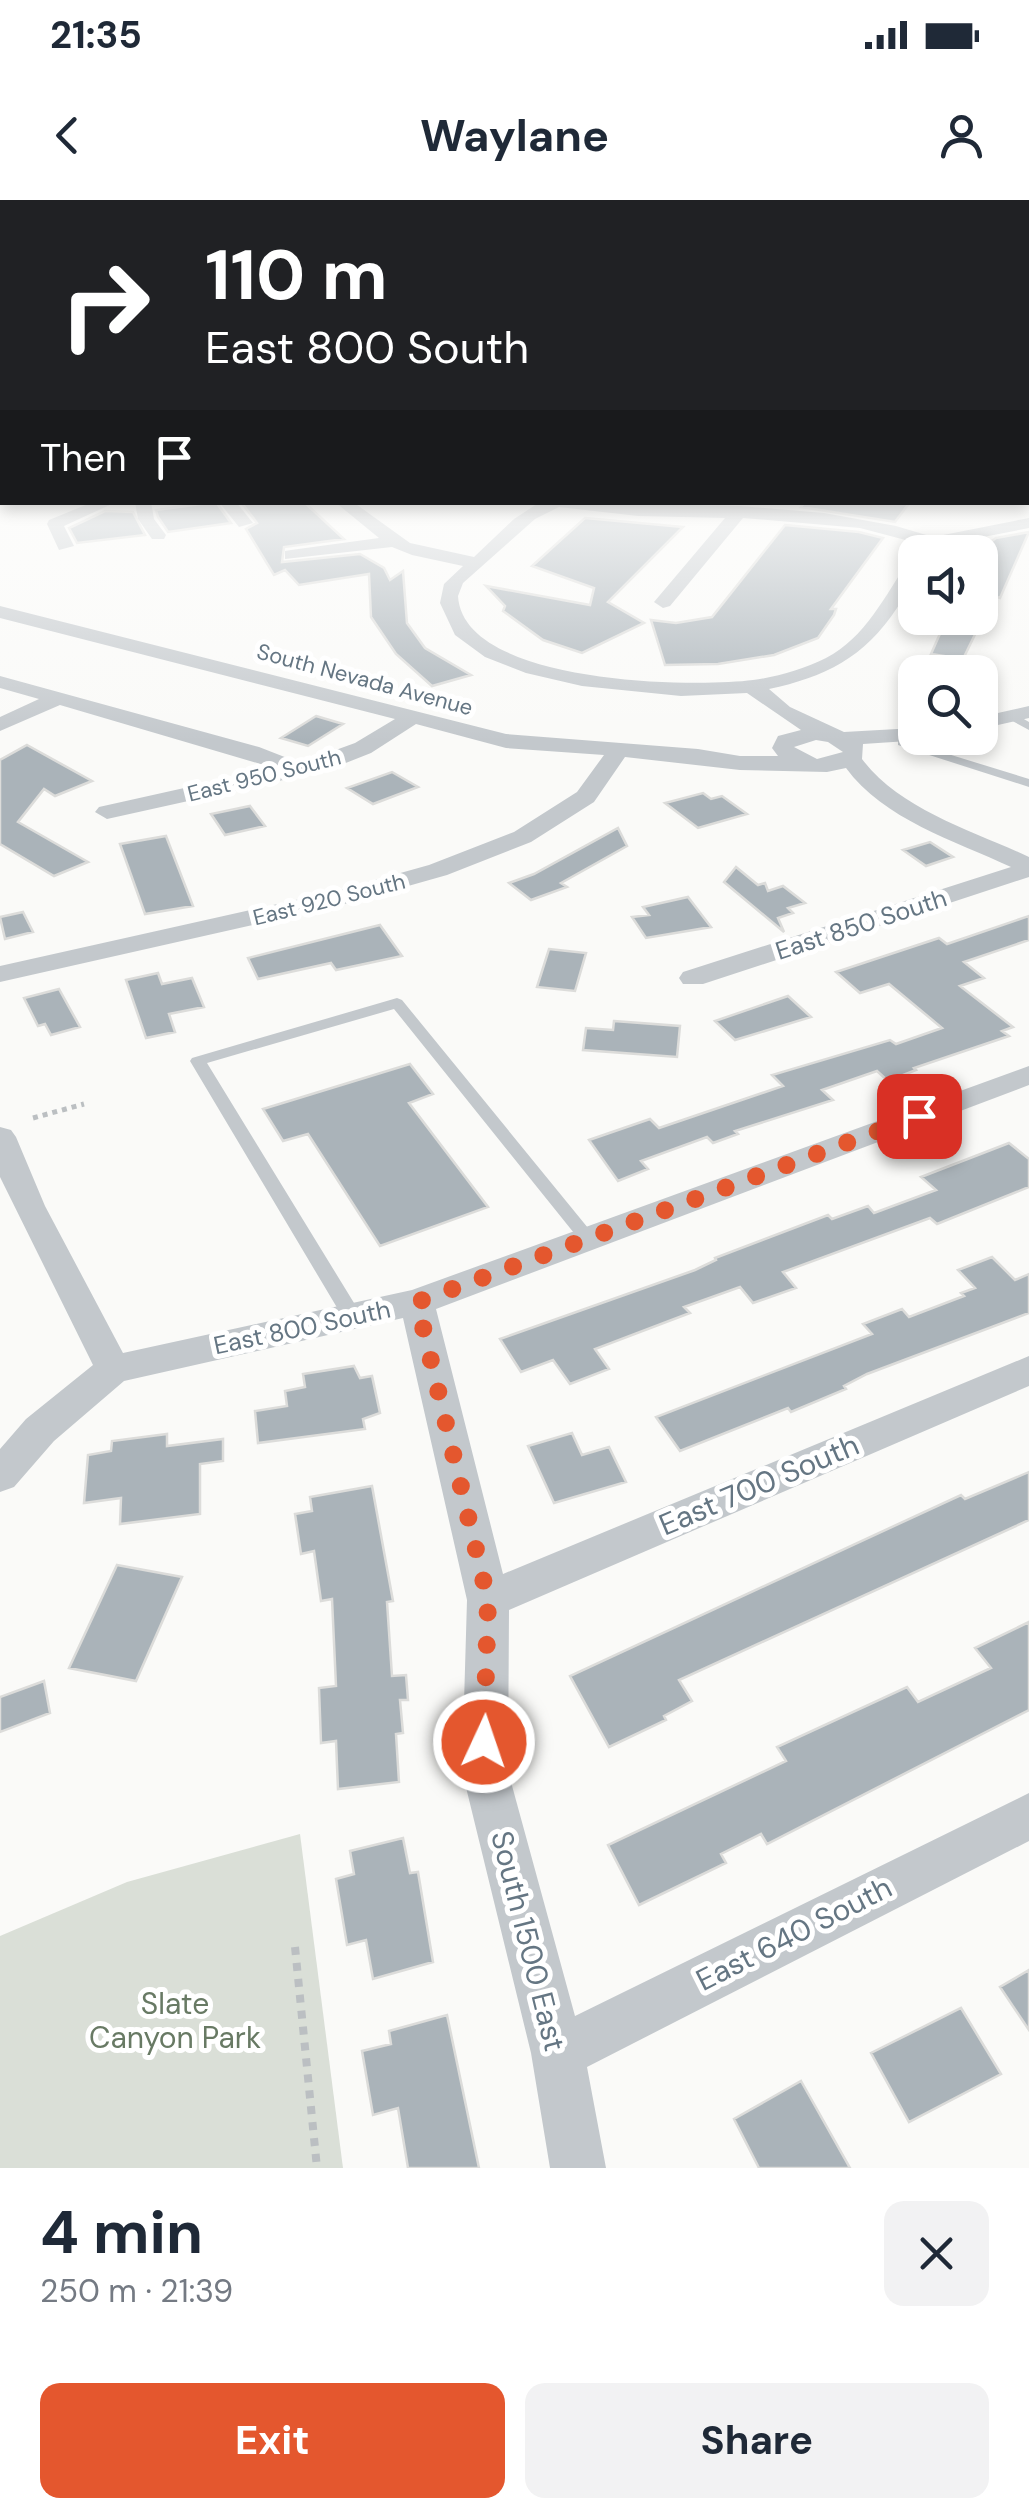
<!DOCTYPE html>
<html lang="en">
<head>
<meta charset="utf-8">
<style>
	body { margin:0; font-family:"DM Sans",sans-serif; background:#f2f2f3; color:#1f2937; height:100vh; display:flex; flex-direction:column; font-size:38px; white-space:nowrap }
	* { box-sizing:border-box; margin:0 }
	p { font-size:32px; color:#747a83 }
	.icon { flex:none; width:55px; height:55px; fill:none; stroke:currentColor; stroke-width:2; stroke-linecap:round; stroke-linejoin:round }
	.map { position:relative; height:1968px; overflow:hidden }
	.details { display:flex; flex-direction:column; background:#fff; flex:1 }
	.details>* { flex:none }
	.hud { position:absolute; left:0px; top:0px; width:1030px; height:305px; box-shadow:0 5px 15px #0003; background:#202124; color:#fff; overflow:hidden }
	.controls { position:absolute; left:898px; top:335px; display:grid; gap:20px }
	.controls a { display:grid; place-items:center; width:100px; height:100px; border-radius:20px; background:#fff; box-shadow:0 5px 15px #0003; font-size:50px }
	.pin { position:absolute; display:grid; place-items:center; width:85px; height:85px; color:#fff; margin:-42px; border-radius:20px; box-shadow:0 5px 15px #0006 }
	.me { position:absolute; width:110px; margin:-55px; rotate:3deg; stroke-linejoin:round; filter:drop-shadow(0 0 8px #0008) }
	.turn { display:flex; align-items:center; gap:35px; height:210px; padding:0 40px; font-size:45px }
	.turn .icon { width:130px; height:130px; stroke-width:2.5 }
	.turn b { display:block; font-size:70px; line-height:85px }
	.then { display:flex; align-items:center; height:95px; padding:0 40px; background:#0003; gap:20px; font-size:38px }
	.round { display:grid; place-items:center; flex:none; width:105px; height:105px; border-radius:20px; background:#f2f2f3 }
	.overview { display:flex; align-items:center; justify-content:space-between; height:170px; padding:0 40px }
	h1 { font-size:60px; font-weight:700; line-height:75px }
	.action { display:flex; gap:20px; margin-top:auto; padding:20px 40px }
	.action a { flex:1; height:115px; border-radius:20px; background:#e4572e; color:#fff; font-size:40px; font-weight:700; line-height:115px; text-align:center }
	.action a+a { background:#f2f2f3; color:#1f2937 }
	.status { display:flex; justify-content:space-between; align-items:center; height:70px; padding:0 50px; background:#fff; direction:ltr }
	.status svg { height:28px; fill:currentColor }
	header { display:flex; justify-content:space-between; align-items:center; height:130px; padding:0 40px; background:#fff; font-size:45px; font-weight:700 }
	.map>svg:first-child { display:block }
	.green { fill:#dadfd7 }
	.building { fill:#aab3b9; stroke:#dcdcda; stroke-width:2.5 }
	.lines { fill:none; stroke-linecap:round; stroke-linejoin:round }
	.path-far1 { stroke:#bbbfc2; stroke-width:5; stroke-dasharray:5 5; stroke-linecap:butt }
	.path { stroke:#bbbfc2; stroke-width:8; stroke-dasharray:8 8; stroke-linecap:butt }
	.lane { fill:#c3c8cc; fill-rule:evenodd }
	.street { fill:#c3c8cc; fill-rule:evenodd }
	.route { stroke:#e4572e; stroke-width:18; stroke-dasharray:0 32.4 }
	.labels { text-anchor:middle; stroke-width:10; stroke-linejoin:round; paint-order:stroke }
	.far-street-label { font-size:22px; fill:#657683; stroke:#fff }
	.street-label { font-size:25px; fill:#657683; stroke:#fff }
	.near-street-label { font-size:30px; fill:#657683; stroke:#fff }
	.near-park-label { font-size:30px; fill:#687a64; stroke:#fff }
</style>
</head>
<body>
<div class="status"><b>21:35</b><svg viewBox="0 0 49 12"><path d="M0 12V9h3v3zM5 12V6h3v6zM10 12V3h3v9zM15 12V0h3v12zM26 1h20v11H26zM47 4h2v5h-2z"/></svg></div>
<header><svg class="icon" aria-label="back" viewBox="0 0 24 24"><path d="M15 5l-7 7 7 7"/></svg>Waylane<svg class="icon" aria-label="person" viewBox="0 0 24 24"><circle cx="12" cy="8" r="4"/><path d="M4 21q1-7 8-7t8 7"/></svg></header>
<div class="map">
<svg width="1029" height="1968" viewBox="0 0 1029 1968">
	<rect width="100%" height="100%" fill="#fafaf8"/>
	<!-- green -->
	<path class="green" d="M300,1634L343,1968H0V1736L127,1682Z"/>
	<!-- building -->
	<path class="building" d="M216,302L231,323L168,332L158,317L156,310Z
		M241,302H304L344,339L284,347L282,362L360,354L384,368L390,380L403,371L407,423L425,448L471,475L432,486L396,454L371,417L369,374L299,385L285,370L274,375L246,329L257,323Z
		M805,302H910L895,322L801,307Z
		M105,311L133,312L145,335L77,343L69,328Z
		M585,318L683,327L608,402L644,423L582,453L543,440L503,411L505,406L486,386L590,405L594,388L532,366Z
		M785,325L859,332L883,338L831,409H836L834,415L818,438L774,455L718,464L665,465L651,420L676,423L712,417Z
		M1029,332L1000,398L980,392V350L996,338Z
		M952,418H983L963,459L931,454L946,420Z
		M316,516L343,524L308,546L281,538Z
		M27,545L92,581L55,596L44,589L18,622L88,662L54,676L0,644V560Z
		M392,572L418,587L373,604L347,588Z
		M703,593L711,599L722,596L747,614L698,628L665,603Z
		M250,606L265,626L225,635L211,614Z
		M618,628L627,646L561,683L567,687L531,700L509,683L534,674Z
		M166,636L193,706L145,714L120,644Z
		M930,642L953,657L926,666L903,650Z
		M736,667L758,685L765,683L768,691L783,686L805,703L788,708L793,713L778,718L784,732L724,682Z
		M688,697L711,727L646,738L632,717L649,715L643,707Z
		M23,712L33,732L5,739L0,717Z
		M1029,716V740L964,762L984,778L960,786L1013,827L1002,831L1009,836L914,868L916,870L888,881L877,871L822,890L833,900L735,931L738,934L713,943L707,937L641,961L648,969L618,981L589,940L650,919L659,928L783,886L772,875L890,840L896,844L942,828L889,784L860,793L836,772L939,738L947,744Z
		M380,725L402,756L336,770L331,763L258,779L248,758Z
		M549,749L586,753L575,791L537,787Z
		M158,773L162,784L192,778L204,807L169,814L175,832L146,838L126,780Z
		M59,789L80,827L51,835L45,824L38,826L24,798Z
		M788,796L811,817L735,840L715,821Z
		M614,821L680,826L677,857L583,850L586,828L613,830Z
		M410,864L433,894L409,903L488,1007L380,1046L308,934L283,941L263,909Z
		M1009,943L1029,959V987L937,1024L930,1018L783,1072L796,1088L753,1103L740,1087L684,1107L690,1113L595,1149L609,1169L570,1184L553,1160L521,1172L500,1139L695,1070L716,1060L715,1058L828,1015L832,1019L868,1006L874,1013L936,990L921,977Z
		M992,1057L1015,1080L1029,1074V1113L867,1174L844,1186L846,1189L791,1212L788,1208L680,1251L656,1217L872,1134L863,1124L902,1109L909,1117L964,1096L961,1093L975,1088L958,1070Z
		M354,1166L360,1178L372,1176L380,1213L363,1219L365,1229L258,1243L255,1211L287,1206L285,1191L305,1187L303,1174Z
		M572,1233L582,1255L609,1247L626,1282L554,1303L528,1246Z
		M167,1234V1246L223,1239V1261L200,1264V1314L120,1324L121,1298L84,1303L88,1255L111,1251L112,1241Z
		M1029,1272V1320L679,1480L692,1501L664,1516L666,1520L609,1547L570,1476L961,1295L965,1299Z
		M372,1286L393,1401L387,1402L392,1476L406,1475L408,1500H400L403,1533L396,1534L399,1582L338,1589L336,1541L321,1543L319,1488L336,1486L332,1399L321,1401L314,1351L301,1354L295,1314L312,1311L310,1297Z
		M117,1365L182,1377L136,1481L69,1468Z
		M1029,1422V1510L767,1644L761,1634L721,1654L726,1663L639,1705L608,1645L786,1561L777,1547L907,1487L918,1502L991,1468L975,1448Z
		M44,1481L50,1513L0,1532V1497Z
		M403,1638L410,1673L418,1672L433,1762L373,1779L366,1740L347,1745L336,1679L354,1674L350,1651Z
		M1029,1770V1830L1000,1787Z
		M961,1808L1001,1874L909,1922L871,1853Z
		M447,1815L479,1968H408L398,1908L373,1915L362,1851L391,1844L389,1831Z
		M801,1881L850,1968H759L734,1919Z"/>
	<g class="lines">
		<!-- path-far1 -->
		<path class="path-far1" d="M33,918L84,904"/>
		<!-- path -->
		<path class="path" d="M295,1747L317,1968"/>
		<!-- lane -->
		<path class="lane" d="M1028,274L1029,275V281L1028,280Z
			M1007,514H1015L1029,522V530L1007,518Z
			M898,541H906L1029,579V587L898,545Z
			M397,798L402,800L597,1039L588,1045L582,1043L394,809L207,863L362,1116L359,1121H345L190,861L192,858Z"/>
		<!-- street -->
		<path class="street" d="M93,302H116L64,326L74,346L59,350L47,324L49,320Z
			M135,302H151L154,319L166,335L164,339H152L138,319Z
			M219,302H236L253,323L239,327Z
			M335,302H353L410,343L474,357L514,319L540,302L740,306L824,313L896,326L933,337L1029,318V328L932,347L860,328L743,318L670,406L663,408L654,402L725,318L638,316L559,307L535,319L463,383L458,396C463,484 690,488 753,480C777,477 804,469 826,458C865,438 885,396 909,360L915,359C915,380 908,391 897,408C864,458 825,477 769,489L790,507L844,532L915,528V538L923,540L863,544L862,559C900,610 974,631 1029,657V677L703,784H683L679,778L683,772L1011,667C955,641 883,619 846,568L827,572L740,570L625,557L594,602L531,642L447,675L341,705L0,782V766L336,691L429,665L514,632L577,592L604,555L506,548L416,524L371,553L328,570L107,619L95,612L99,607L274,568L60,505L0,531V517L39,499L0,488V476L259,547L300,563L355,543L395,519L0,418V406L506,534L698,549L740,556H778L772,548L778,536L801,530L747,493L681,496L582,486L526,473L485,457L455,435L440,403L444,384L463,366L412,355L392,347L285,359V351L291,350L379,338ZM816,540L828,542L843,552L817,559L794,547Z
			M1029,506V518L980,529V517Z
			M1029,866V885L436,1109L503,1374L1029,1156V1186L509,1410L508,1571L575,1816L1029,1593V1641L587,1867L606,1968H550L531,1853L462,1571L467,1400L403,1118L124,1181L54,1241L14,1287L0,1292V1249L26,1219L93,1165L0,977V927L11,930L16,937L45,1006L123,1153L412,1090Z"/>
	</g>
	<!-- sky -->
	<linearGradient id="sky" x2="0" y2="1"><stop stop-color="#96bcdc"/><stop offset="0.49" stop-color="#fdfdfc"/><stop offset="1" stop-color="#fdfdfc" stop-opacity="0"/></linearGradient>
	<rect width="1029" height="541" fill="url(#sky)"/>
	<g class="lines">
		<!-- route -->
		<path class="route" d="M484,1542L488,1400L417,1102L919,916"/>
	</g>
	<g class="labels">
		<!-- far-street labels -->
		<g class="far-street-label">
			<text transform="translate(365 479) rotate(15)" y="8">South Nevada Avenue</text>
			<text transform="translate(264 575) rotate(-14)" y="8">East 950 South</text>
			<text transform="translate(329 699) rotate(-14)" y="8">East 920 South</text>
		</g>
		<!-- street labels -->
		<g class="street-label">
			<text transform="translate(861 724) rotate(-18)" y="9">East 850 South</text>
			<text transform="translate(302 1127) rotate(-12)" y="9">East 800 South</text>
		</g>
		<!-- near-street labels -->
		<g class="near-street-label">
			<text transform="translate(759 1285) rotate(-23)" y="10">East 700 South</text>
			<text transform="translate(794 1734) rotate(-27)" y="10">East 640 South</text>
			<text transform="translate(528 1741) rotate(76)" y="10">South 1500 East</text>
		</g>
		<!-- near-park labels -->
		<g class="near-park-label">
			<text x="175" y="1814">Slate<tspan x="175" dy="34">Canyon Park</tspan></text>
		</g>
	</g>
</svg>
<div class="controls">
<a><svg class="icon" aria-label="sound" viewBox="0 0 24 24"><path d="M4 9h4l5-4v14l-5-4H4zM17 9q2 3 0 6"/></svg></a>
<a><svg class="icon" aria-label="search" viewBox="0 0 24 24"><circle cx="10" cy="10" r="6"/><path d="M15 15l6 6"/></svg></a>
</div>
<div class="pin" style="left:919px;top:916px;background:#d93025"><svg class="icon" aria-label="arrive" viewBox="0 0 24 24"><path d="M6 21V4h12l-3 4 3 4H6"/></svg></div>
<svg class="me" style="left:484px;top:1542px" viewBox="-20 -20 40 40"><circle r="17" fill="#e4572e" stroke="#fff" stroke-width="3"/><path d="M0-11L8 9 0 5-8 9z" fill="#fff"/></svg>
<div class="hud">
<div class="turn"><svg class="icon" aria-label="right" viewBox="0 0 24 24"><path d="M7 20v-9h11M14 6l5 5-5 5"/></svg><div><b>110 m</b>East 800 South</div></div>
<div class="then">Then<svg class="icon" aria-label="arrive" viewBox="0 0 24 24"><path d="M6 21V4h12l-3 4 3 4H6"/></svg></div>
</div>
</div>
<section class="details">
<div class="overview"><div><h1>4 min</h1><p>250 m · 21:39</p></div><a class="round"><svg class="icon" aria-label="close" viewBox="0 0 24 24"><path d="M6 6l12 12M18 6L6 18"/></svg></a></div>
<div class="action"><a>Exit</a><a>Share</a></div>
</section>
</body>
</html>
